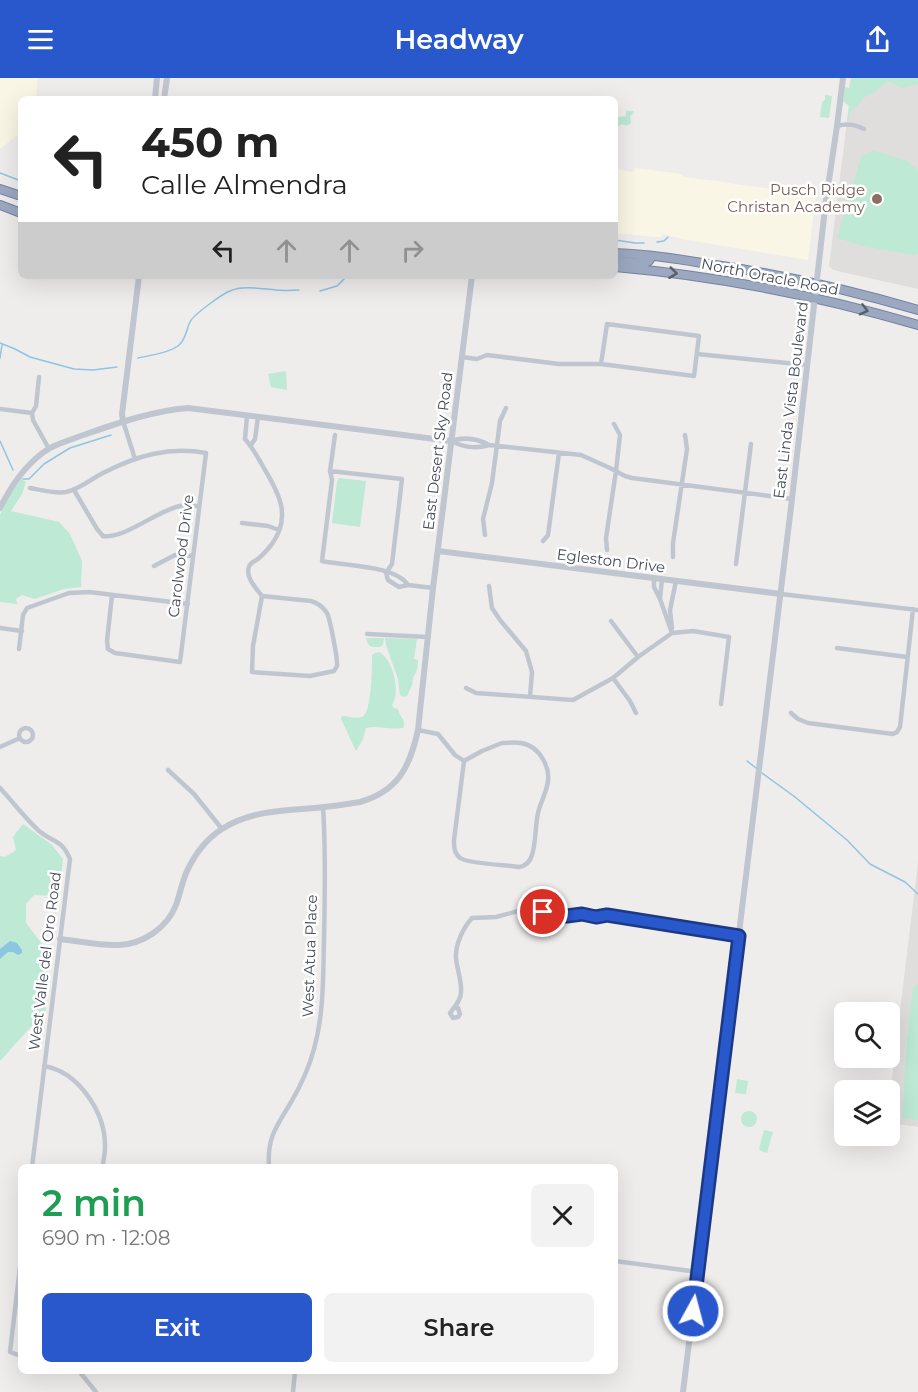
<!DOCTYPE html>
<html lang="en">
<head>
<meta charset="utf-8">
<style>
	body { margin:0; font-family:Montserrat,sans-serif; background:#f2f2f2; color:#222; height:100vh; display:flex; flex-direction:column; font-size:22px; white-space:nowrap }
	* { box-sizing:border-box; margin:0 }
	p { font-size:20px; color:#767676 }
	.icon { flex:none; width:33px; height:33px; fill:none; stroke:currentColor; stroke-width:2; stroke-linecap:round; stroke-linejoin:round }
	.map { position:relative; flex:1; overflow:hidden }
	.sheet { position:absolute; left:18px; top:1086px; width:600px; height:210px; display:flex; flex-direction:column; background:#fff; border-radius:9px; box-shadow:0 6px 24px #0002 }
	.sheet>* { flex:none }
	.hud { position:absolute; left:18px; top:18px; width:600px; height:183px; border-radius:9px; box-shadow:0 6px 24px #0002; background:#fff; color:#222; overflow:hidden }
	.buttons { position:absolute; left:834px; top:924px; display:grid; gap:12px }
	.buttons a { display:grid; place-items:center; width:66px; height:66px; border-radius:9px; background:#fff; box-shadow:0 6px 24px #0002; font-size:30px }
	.pin { position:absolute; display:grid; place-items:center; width:51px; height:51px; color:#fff; margin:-26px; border:3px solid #fff; border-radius:50%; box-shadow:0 2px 6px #0007 }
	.me { position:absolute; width:66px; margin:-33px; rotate:7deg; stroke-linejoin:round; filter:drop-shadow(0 0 4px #0008) }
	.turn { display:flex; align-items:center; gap:21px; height:126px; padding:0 24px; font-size:27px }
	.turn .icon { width:78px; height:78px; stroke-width:2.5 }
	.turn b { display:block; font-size:42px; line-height:51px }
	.lanes { display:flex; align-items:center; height:57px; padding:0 24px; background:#0003; justify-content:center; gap:30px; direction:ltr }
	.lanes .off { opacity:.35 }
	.round { display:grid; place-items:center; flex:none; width:63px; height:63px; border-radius:9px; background:#f2f2f2 }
	.summary { display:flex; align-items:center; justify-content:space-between; height:102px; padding:0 24px }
	h1 { font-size:36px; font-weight:600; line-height:45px; color:#1e9e55 }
	.action { display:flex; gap:12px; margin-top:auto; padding:12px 24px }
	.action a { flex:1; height:69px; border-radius:9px; background:#2958cc; color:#fff; font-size:24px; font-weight:600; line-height:69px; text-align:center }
	.action a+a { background:#f2f2f2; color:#222 }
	header { display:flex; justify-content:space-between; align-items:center; height:78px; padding:0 24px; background:#2958cc; color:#fff; font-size:27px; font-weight:600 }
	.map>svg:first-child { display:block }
	.commercial { fill:#f9f6e5 }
	.education { fill:#e0dedd }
	.green { fill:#bde9d5 }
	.water { fill:#8ec5e2 }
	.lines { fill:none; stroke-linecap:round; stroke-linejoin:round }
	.stream { stroke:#8ec5e2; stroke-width:1.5 }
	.trunk-casing { stroke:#7383a3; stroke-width:10 }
	.minor { stroke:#c0c6d0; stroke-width:4.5 }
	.tertiary { stroke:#c0c6d0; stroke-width:6 }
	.trunk { stroke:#9ba8c0; stroke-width:8 }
	.oneway { stroke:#575f6c }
	.route-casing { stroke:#1b3985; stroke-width:15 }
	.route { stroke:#2958cc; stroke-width:10 }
	.education-dot { fill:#8d6e63; stroke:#fff; stroke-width:2 }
	.labels { text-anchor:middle; stroke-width:5; stroke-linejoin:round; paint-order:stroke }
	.education-label { font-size:15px; fill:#785e54; stroke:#fff; text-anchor:end }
	.street-label { font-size:15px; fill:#464d57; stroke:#fff }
</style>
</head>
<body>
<header><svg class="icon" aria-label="menu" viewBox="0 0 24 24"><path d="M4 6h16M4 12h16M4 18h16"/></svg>Headway<svg class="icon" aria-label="share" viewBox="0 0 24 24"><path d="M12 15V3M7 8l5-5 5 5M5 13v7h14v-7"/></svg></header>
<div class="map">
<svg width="918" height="1314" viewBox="0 0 918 1314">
	<rect width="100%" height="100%" fill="#efecec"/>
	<!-- commercial -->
	<path class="commercial" d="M0,0H38L36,21H21V54L0,71Z
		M635,90L682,96L683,99L733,105V106L816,116L808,182L687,162L662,156L661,159H657L615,155V91L634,94Z"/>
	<!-- education -->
	<path class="education" d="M872,0L918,1V211L833,192L829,188L849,27Z
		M918,784V1049L890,1045V1016Z"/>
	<!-- green -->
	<path class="green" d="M851,0H918V6L902,10L890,4H886L874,15L865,19L850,35L849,43H847L849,28L843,23L845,9L849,10Z
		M825,17L832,18L829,40L820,39L822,24L825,22Z
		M626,33H634L633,36L630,38L631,45C628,48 625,48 622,46L619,48L615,47V43H618V39L626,38Z
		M873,72L907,83L918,92V175L915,177L867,169L837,160L861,79Z
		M286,293L287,312L271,309L268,296Z
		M339,400L366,403L360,449L332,445L337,404Z
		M21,401L26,404L22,416L11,433L59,444L70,456L82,483L81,509L64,511L35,521L22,517L16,521L17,526L0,524V437L6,423Z
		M366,560H384L383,567L380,569C370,569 369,570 366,560Z
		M385,560L417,561L414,581L418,582C418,588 417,595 413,599L412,607L407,618L403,619L400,617L398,601L386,567Z
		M379,574C393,581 401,614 392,627L394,630L398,631C399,638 407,643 403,650C390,652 376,647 366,650L363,661L356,673L341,641L342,638C347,638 357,641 362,639C372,635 372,588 372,577L375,575Z
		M23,746L52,767L63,781L59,818L34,817L26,826V845L48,874L46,932L0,983V778L5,779L16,772L13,759Z
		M918,906V1042L902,1040L907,962L913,909Z
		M737,1001L748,1003L746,1016L735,1015Z
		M741 1041a8 8 0 1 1 16 0a8 8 0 1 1-16 0Z
		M764,1052L773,1054L767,1075L761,1073L759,1071Z"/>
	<!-- water -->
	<path class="water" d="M10,863L17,865L22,872V875L18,877L13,874H8L0,881V871Z"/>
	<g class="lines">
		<!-- stream -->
		<path class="stream" d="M0,95L21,103
			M615,162L635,165H644
			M657,164L664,163L668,159
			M320,213L337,208L347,198
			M0,265L15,271L30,279L74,291L93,292L117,289
			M0,280L2,267
			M138,280C150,277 167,276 178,268C186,262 186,252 190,244C193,237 222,216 230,213C243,207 262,211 276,212C284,213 292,212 299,212
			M0,363L13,392
			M23,401H29L44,386L70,370L111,357
			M747,683L756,690
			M762,695L795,719L847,762L870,786L905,804L918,816"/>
		<defs>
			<path id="trunk" d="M0,111L21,118
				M0,127L21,135
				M615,175C644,176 673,180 702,185C775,195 847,211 918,232
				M615,183L645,185L649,183L652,178
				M615,189C718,198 819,218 918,247"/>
		</defs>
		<!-- trunk casing -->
		<use href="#trunk" class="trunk-casing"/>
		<!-- minor -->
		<path class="minor" d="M837,48C847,45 855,46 864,51
			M697,276L807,287
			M462,279L477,281L487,277L559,286H601L694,298L699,258L607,246L601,286
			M39,299L36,328L32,335L33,342L49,371
			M0,331L32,335
			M247,338L245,361C253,370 259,381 265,392C280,417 291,439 272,466C268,471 264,476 259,480C256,483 250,484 249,489C245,499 256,510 262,518
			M123,343L135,381
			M335,357L330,393L332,402L322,483C344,488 395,487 408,507
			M451,363C464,359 477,360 489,367L581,377L610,390L625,398L632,400L792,421
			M451,363C463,369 477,371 489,367
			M251,367L255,361L258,339
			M330,393L402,401L392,486L386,495
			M30,410C41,412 55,416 66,414C80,411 91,401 103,395C136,378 169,368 206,375L180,584L115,575L108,571
			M74,412L97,451L103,458
			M242,445L268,448L279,452
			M485,457L483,441L492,405L500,343L506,330
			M103,458C125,461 158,432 180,428C186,427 193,428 199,428
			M543,463L548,457L559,375
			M607,472L606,460L616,393L620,357L614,346
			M673,479V465L687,371L685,357
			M736,486L751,366
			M154,488L175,477L193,478
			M386,495L388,502L399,509L408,507L433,510
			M654,500V509L660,521L672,555
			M489,508L492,530L500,542L526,573L532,594L530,619
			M781,516L918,532
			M262,518L311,523C318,525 323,529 327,535C330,541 338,582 337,588C336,590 335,591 334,593L310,598L252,594L253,568Z
			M660,521L662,501
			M611,543L638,579
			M0,550L22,553
			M672,550L670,532L676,503
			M367,556L428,559
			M837,570L907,579
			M19,571L23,537L27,530L69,515L89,514L188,526
			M108,571L107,563L112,517
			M613,600L630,623L636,635
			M466,610L476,615L573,622L613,600L638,579L672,555L693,553L729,559L721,626
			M791,635L798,641L808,645L893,656L897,654L900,649L913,531
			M19 657a7 7 0 1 1 14 0a7 7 0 1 1-14 0Z
			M418,652L438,656L455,677L464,683
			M502,665C508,665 515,664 521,665C540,668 552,691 547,708C545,717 540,726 538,735C535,749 536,764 532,777C530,784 526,788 519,789C507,787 469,786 460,780C454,775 454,769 454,762L464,683L482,673Z
			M0,669L20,660
			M168,692L194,716L222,751
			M0,710C13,724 25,740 39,753C53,765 62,761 70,781L32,1089
			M455,929L458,930L460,936L458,939L453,940L450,935C454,929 461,923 461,914C462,903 457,892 456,880C455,867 463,850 472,840L496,839L522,832L567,838L582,836L595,839L607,837L739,858
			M44,988C79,994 106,1035 105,1070C105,1076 103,1083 103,1089
			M269,1089C267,1060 276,1049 290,1026C300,1009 309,990 314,971C324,935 323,899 324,862C325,818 326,774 323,729
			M21,1181L10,1274L21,1278
			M615,1183L698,1194
			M79,1293L96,1314
			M293,1314L295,1293"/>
		<!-- tertiary -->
		<path class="tertiary" d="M155,21L157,0
			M164,21L167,0
			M123,343L122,336L139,198
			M0,430C11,408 28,383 50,370C62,364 76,360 89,355C121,344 153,333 188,330L451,363
			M438,473L781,516
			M60,861C79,863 100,868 119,867C143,866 167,850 176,827C180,816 182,804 187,793C195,776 206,761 222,751C253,731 289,733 324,729C336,728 348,726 360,724C398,713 410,689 418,652L433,510L472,198
			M683,1314L792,421L826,122L837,48L843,0"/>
		<!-- trunk -->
		<use href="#trunk" class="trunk"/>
	</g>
	<!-- one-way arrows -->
	<defs><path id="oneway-chevron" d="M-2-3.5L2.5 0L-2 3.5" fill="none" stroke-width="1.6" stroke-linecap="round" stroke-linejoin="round" transform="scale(1.5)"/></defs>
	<g class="oneway">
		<use href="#oneway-chevron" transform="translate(673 195) rotate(7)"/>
		<use href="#oneway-chevron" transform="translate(864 232) rotate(14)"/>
	</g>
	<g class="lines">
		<defs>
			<path id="route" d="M543,834L567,838L582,836L596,839L607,837L739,858L693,1233"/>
		</defs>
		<!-- route casing -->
		<use href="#route" class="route-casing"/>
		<!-- route -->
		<use href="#route" class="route"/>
	</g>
	<!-- markers -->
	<circle class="education-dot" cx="877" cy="121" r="6"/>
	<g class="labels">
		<!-- education labels -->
		<g class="education-label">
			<text x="865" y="117">Pusch Ridge<tspan x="865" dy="17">Christan Academy</tspan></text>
		</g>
		<!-- street labels -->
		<g class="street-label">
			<text transform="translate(770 199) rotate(11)" y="5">North Oracle Road</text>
			<text transform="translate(791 322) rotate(-83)" y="5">East Linda Vista Boulevard</text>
			<text transform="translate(438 373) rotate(-83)" y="5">East Desert Sky Road</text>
			<text transform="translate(181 478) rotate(-83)" y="5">Carolwood Drive</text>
			<text transform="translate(611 483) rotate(7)" y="5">Egleston Drive</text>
			<text transform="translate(310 878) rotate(-88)" y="5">West Atua Place</text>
			<text transform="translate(45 883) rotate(-83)" y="5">West Valle del Oro Road</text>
		</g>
	</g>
</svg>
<div class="buttons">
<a><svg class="icon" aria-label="search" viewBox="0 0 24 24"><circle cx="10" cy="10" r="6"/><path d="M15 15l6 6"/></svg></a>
<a><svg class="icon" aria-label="layers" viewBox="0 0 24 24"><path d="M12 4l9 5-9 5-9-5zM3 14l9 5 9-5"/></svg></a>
</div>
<div class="pin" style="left:543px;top:834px;background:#d93025"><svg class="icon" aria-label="arrive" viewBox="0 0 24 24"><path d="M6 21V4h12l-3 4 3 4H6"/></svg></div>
<svg class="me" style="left:693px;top:1233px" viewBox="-20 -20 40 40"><circle r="17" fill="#2958cc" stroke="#fff" stroke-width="3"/><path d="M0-11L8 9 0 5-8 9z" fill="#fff"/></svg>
<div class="hud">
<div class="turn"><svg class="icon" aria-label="left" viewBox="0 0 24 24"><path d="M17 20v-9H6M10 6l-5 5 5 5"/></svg><div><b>450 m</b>Calle Almendra</div></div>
<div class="lanes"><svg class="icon" aria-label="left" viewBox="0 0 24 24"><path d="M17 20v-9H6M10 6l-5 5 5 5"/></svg><svg class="icon off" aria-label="ahead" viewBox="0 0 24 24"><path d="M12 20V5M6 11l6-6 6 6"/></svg><svg class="icon off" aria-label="ahead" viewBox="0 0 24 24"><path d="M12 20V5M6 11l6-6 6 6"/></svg><svg class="icon off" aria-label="right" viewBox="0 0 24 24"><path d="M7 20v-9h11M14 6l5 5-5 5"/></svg></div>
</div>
<section class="sheet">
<div class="summary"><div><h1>2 min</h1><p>690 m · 12:08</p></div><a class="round"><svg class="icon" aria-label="close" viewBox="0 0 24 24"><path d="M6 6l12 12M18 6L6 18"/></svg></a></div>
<div class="action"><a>Exit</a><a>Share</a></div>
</section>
</div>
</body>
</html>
